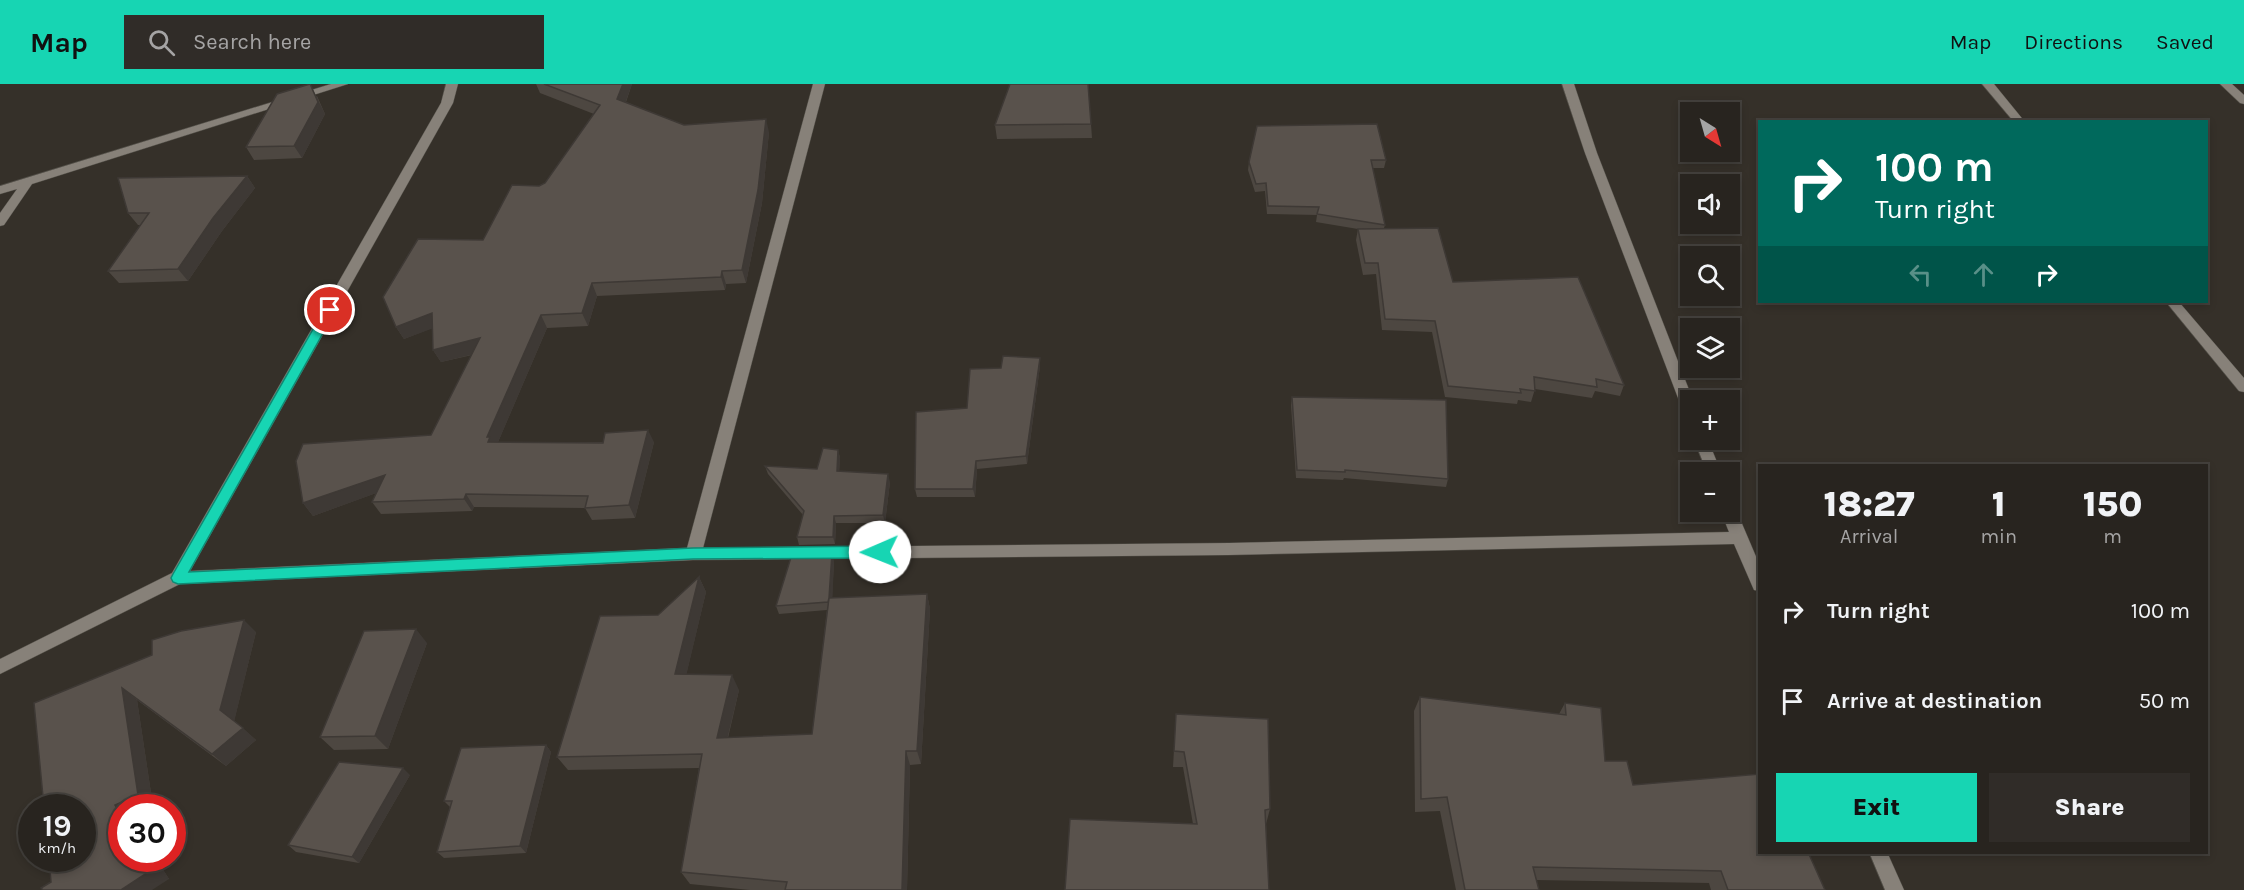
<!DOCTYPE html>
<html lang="en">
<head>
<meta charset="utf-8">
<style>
	body { margin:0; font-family:Karla,sans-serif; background:#302c28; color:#f1f3f6; height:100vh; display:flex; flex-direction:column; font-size:22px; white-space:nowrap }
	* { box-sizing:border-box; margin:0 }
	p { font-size:20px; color:#a5a4a4 }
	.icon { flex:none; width:33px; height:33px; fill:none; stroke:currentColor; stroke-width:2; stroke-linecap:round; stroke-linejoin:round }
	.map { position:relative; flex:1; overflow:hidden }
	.drawer { position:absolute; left:1758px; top:380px; width:450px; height:390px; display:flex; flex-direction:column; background:#28241f; border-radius:0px; box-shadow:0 3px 9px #0003,0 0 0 2px #44413d }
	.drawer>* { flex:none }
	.hud { position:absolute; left:1758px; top:36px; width:450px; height:183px; border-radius:0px; box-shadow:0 3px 9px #0003,0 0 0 2px #44413d; background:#00695c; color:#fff; overflow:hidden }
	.needle { width:39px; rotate:143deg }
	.buttons { position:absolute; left:1680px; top:18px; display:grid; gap:12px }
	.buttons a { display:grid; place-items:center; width:60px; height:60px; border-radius:0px; background:#28241f; box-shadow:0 3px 9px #0003,0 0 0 2px #44413d; font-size:30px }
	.speed { position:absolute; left:18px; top:710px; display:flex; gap:12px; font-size:30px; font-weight:700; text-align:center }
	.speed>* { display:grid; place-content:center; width:78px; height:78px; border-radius:50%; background:#28241f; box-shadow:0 3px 9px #0003,0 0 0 2px #44413d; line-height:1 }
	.speed small { font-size:15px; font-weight:400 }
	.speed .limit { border:9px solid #d22; background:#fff; color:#111 }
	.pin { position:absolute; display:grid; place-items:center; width:51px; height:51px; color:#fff; margin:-26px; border:3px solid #fff; border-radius:50%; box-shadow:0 2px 6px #0007 }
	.me { position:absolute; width:66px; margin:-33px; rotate:269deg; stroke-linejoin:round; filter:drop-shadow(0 0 4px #0008) }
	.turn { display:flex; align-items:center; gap:21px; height:126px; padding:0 18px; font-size:27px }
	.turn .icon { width:78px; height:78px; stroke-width:2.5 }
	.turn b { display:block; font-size:42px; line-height:51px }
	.lanes { display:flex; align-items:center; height:57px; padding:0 18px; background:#0003; justify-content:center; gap:30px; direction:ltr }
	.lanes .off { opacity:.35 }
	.eta { display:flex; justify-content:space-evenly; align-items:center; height:102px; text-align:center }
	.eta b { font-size:36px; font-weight:800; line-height:42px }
	.action { display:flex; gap:12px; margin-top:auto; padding:12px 18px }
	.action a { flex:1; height:69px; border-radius:0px; background:#17d5b3; color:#111; font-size:24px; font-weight:800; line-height:69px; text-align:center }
	.action a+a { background:#302c28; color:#f1f3f6 }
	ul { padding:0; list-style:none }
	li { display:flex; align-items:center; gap:18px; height:90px; padding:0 18px }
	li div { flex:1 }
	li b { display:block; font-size:22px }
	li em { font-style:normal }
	header { display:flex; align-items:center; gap:36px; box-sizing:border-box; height:84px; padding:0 30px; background:#17d5b3; color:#111 }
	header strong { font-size:28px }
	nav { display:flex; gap:33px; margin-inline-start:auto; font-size:21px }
	.search { width:420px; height:54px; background:#302c28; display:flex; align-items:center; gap:15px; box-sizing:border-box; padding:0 21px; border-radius:0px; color:#a5a4a4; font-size:22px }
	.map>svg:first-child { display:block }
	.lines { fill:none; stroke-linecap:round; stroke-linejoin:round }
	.minor-casing { stroke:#504d46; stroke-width:1 }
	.minor { fill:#878179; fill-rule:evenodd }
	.wall { fill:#4d4741 }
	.shaded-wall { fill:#3e3935 }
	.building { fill:#59524c; stroke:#3e3935; stroke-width:1.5 }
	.route { fill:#17d5b3; stroke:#0f8a74; stroke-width:1.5 }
</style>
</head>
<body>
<header>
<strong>Map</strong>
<div class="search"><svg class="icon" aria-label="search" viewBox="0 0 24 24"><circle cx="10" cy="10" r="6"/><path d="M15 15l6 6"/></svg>Search here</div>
<nav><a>Map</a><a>Directions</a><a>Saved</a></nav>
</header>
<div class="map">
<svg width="2244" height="806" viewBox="0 0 2244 806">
	<rect width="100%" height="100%" fill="#353029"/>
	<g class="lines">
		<defs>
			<path id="minor" d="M331,0H348L32,100L4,141L0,142V129L17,105L0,110V102Z
				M446,0H458L453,19L190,487L687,464L813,0H825L703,464L1229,459L1729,448L1721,428H1730V422L1734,424L1737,428L1760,482V507L1754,506L1734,460L1229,471L693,476L180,500L0,590V575L172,489L441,19Z
				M1562,0H1574L1597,69L1693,316H1690V332L1685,331L1683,327L1585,69Z
				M1982,0H1994L2025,38H2014Z
				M2220,0H2232L2244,11V20L2240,19Z
				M2166,218H2179L2244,294V308L2239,307Z
				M1694,356H1708L1721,388H1707Z
				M1869,768H1887L1904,806H1885Z"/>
		</defs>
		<!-- minor casing -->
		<use href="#minor" class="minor-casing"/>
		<!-- minor -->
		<use href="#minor" class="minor"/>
	</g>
	<!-- wall -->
	<path class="wall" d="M536,0H632L626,18L684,41L769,48L762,119L746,199L726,200L725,206L597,212L588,242L547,244L498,358H654L635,434L592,436L585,424L474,423L472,427L381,430L372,418L376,409L313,432L303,419L431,351L472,271L441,278L433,266L432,244L404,255L396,243L539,102L545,99L594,30L540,9Z
		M317,12L325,30L302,74L254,76L246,63Z
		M1091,40L1092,54L997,55L995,41Z
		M1386,76L1384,84H1373L1385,141L1384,144L1453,198L1624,301L1620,312L1595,307L1592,314L1535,305L1531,318L1518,316L1517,320L1445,313L1432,248L1382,246L1376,190L1363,191L1356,156L1358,145L1316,138L1317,131L1267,130L1265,107L1255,108L1248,86L1249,78Z
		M247,92L255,104L222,147L188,197L119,199L108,187L141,141H138L128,129Z
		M1040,282L1027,380L977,385L975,413H917L915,405L967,324Z
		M1292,313L1448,395L1446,403L1344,394L1343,396L1296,394L1291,321Z
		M838,366L840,374L839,387L890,398L885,439H836L835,460L799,461L797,453L803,431L768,390L765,382L817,385Z
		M834,477L832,514L927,510L930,525L921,680L910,681L907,806H750L690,800L681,788L699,684L568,686L557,673L658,531L699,493L706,508L686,591L739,606L728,654L812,650L827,526L779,530L776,522Z
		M256,548L234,637L256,656L226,682L137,616L153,722L122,723L169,795L51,798L44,723L152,571Z
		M427,559L388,665L334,666L320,653Z
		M1420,613L1559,630L1565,619L1605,677L1633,701L1825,806H1711L1709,799L1536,796L1539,806H1456L1440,727L1415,728L1414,627Z
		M1176,630L1270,725L1266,740L1269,806L1193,740L1183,683H1173Z
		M546,661L551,668L526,769L444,774L437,768L450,723L444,717Z
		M410,691L359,779L296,768L288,761Z"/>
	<!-- shaded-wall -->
	<path class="shaded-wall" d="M310,0L325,30L302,74L294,62Z
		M623,0H632L622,28L617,15Z
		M766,35L769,48L762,119L746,199L742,186Z
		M247,92L255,104L222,147L188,197L178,185L213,134Z
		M722,187L726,200L725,206L721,193Z
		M592,199L597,212L588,242L582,229Z
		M432,229L439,242L404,255L396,243Z
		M541,231L547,244L496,363L488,358L487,353Z
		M480,254L487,267L441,278L433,266Z
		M1040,274V282L1027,380L1026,372Z
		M648,346L654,358L635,434L629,421Z
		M838,366L840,374L839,395L837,387Z
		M976,377L977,385L975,413L973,405Z
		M888,390L890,398L885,439L883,431Z
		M385,391L393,403L313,432L303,419Z
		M466,410L474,423L472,427L464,415Z
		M834,432L836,439L835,460L833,453Z
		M832,469L834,477L832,525L829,518Z
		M699,493L706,508L683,605L675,590Z
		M927,510L930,525L921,680L917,667Z
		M244,536L256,548L234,638L220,626Z
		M416,545L427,559L388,665L375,652Z
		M732,591L739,606L724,668L717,654Z
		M122,604L137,616L153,722L122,723V732L115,721Z
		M243,644L256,656L226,682L212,670Z
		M546,661L551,668L526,769L520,762Z
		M906,667L910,681L907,806H902Z
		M403,684L410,691L359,779L352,773Z
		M147,774H156L169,795L152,806H121Z"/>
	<!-- building -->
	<path class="building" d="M310,0L318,18L294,62L246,63L277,10Z
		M544,0H623L617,15L684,41L766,35L758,106L742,186L722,187L721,193L592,199L582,229L541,231L487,353H490L488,358L603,359L605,349L648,346L629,421L585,424L588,412L466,410L464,415L372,418L385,391L303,419L296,377L303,360L431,351L480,254L433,266L432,229L396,243L383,213L418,155L483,156L512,101L539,102L545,99L600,21Z
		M1010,0H1088L1091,40L995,41Z
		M1377,40L1386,76H1371L1385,141L1317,130L1319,123L1268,122L1266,99L1256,100L1249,78L1257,42Z
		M247,92L213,134L178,185L108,187L149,129H128L118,94Z
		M1438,144L1453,198L1578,193L1624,301L1596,295L1597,303L1534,293L1535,307L1520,305L1521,309L1448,302L1435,237L1385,235L1378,179H1365L1358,145Z
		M1003,272L1040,274L1026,372L976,377L973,405H915L916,328L967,324L970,285L1001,284Z
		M1292,313L1446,316L1448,395L1345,386V388L1297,386Z
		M823,364L838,366L837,387L888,390L883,431L834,432L833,453H797L804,427L765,382L817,385Z
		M832,469L829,514L828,518L776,522L792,470Z
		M699,493L675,590L732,591L717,654L812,650L829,514L927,510L917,667H906L902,806H785L787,798L681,788L702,670L557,673L600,532L658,531Z
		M244,536L220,626L243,644L212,670L122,604L138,711L115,721L122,732V774H147L153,785L121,806H43L41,804L51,798L49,774H82V723H44L34,619L152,571V556L181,547Z
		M416,545L375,652L320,653L364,547Z
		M1420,613L1566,631L1565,619L1601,624L1605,677H1627L1633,701L1760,690V768H1808L1825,806H1728L1721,787L1533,783L1539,806H1465L1447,713L1421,715Z
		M1176,630L1268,635L1270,725L1265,726L1269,806H1065L1070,735L1197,740L1184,668L1174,667Z
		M546,661L520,762L437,768L452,717H444L461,664Z
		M339,678L403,684L352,773L288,761Z"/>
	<!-- route -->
	<path class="route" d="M330,221L336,226L189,488L693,464L880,462L885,464L887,468L885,472L880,474L693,475L178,500L173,498L171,494L173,490L324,226Z"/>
</svg>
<div class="buttons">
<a><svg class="needle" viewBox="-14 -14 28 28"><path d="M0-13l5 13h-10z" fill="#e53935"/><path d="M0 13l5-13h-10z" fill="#a5a4a4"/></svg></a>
<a><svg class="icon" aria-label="sound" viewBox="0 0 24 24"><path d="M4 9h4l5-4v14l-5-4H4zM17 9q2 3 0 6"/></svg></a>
<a><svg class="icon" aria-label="search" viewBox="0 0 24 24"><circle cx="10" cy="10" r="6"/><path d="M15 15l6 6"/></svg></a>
<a><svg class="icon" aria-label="layers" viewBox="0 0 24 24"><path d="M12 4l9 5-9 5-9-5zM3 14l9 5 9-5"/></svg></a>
<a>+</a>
<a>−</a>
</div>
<div class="speed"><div>19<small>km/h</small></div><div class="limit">30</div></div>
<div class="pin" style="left:330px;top:226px;background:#d93025"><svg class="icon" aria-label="arrive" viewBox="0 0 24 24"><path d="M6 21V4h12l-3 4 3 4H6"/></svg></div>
<svg class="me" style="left:880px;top:468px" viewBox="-20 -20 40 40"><circle r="19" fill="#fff"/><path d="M0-13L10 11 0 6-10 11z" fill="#17d5b3"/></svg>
<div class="hud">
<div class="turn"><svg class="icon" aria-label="right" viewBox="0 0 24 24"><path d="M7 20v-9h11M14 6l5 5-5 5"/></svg><div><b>100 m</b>Turn right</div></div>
<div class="lanes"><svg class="icon off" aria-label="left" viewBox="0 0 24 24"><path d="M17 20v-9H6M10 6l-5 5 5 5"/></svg><svg class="icon off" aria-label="ahead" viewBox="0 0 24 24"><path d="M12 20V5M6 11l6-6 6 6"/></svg><svg class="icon" aria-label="right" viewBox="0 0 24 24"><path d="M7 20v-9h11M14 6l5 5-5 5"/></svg></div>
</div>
<section class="drawer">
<div class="eta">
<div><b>18:27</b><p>Arrival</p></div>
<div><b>1</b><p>min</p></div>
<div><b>150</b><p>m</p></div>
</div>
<ul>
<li><svg class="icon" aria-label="right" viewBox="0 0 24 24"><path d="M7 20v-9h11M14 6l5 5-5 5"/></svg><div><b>Turn right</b></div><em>100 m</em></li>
<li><svg class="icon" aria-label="arrive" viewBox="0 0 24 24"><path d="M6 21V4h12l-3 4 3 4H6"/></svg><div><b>Arrive at destination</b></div><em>50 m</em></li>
</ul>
<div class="action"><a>Exit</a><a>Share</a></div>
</section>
</div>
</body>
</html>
